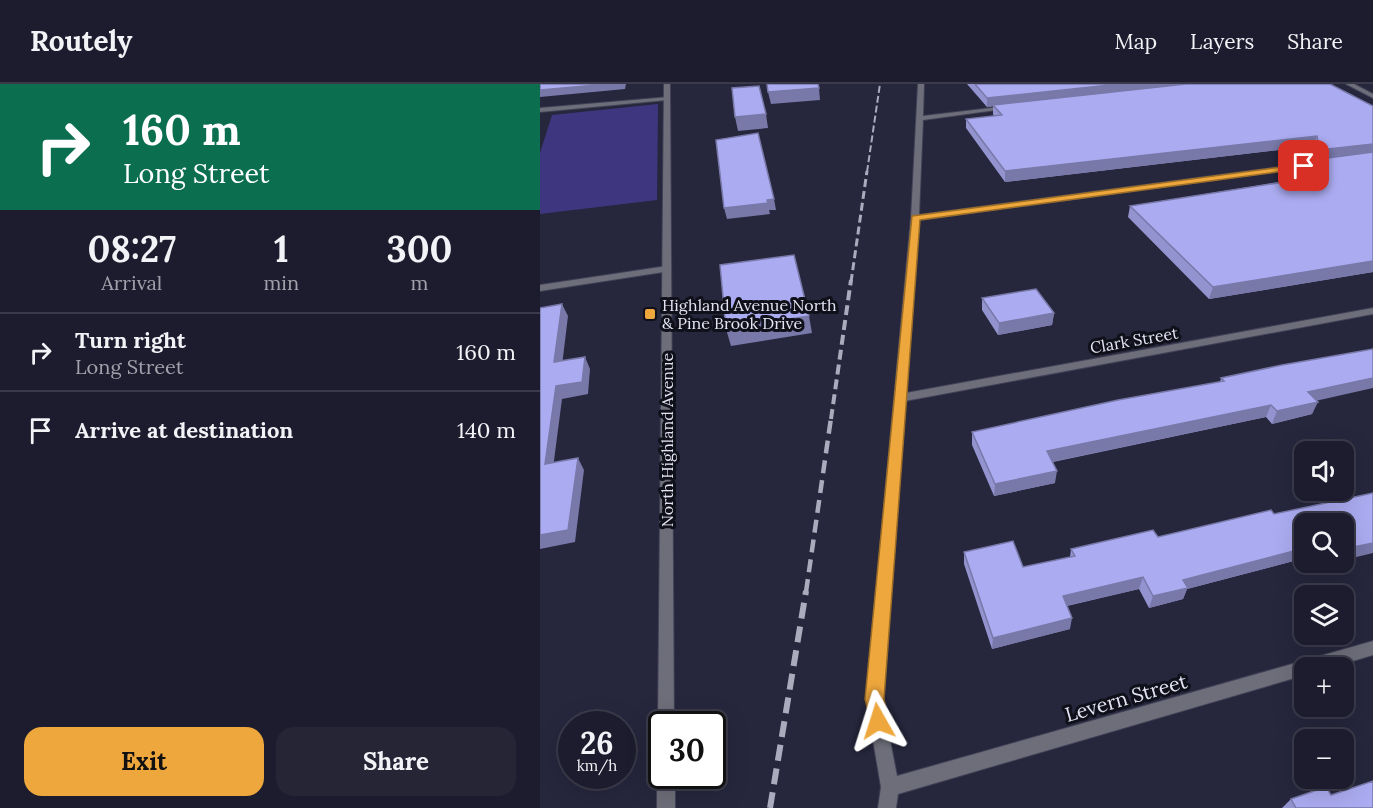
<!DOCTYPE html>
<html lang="en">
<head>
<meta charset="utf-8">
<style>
	body { margin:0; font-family:Lora,serif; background:#252536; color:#f1f3f6; height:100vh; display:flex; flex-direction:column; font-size:22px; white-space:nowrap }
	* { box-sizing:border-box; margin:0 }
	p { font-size:20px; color:#a0a1aa }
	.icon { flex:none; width:33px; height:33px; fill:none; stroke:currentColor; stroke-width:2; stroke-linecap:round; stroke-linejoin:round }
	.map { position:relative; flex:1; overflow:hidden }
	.drawer { display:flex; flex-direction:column; background:#1c1c2e; width:540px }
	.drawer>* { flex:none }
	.guide { background:#0b6e4f; color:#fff; overflow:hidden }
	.fabs { position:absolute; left:754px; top:357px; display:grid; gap:12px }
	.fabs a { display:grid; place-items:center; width:60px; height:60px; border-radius:12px; background:#1c1c2e; box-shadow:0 6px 24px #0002,0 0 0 2px #3a3a4a; font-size:30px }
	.speed { position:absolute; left:18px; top:627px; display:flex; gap:12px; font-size:30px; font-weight:700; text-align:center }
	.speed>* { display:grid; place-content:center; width:78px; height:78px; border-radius:50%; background:#1c1c2e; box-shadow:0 6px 24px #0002,0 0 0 2px #3a3a4a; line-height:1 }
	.speed small { font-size:15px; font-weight:400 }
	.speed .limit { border:3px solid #111; border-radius:9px; background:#fff; color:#111 }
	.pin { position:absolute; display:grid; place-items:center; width:51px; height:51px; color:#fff; margin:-26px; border-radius:12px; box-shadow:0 3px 9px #0006 }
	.me { position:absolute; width:66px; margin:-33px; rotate:354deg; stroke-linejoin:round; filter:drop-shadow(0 0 4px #0008) }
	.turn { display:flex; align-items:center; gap:21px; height:126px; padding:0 24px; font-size:27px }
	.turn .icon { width:78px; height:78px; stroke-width:2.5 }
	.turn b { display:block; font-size:42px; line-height:51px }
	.eta { display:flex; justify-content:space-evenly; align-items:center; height:102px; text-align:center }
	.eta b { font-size:36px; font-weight:700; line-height:42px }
	.action { display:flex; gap:12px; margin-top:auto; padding:12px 24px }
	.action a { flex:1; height:69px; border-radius:18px; background:#eea73c; color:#111; font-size:24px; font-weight:700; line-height:69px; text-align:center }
	.action a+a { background:#252536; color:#f1f3f6 }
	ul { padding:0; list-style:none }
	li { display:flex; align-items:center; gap:18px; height:78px; padding:0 24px; border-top:2px solid #3a3a4a }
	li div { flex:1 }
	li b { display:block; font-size:22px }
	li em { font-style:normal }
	header { display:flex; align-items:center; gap:36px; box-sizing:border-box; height:84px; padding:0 30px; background:#1c1c2e; border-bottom:2px solid #3a3a4a }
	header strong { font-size:28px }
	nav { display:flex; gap:33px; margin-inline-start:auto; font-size:21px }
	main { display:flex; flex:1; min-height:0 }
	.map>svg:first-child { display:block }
	.green { fill:#3e3780 }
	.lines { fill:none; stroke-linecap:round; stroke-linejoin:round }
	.minor-casing { stroke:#404156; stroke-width:2 }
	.tertiary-casing { stroke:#404156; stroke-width:2 }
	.minor { fill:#6e6e7a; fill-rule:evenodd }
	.tertiary { fill:#6e6e7a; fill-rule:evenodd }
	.rail-far4 { stroke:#aaabbc; stroke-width:2; stroke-dasharray:7 3; stroke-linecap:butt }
	.rail-far3 { stroke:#aaabbc; stroke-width:3; stroke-dasharray:8 4; stroke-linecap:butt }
	.rail-far2 { stroke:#aaabbc; stroke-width:4; stroke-dasharray:10 5; stroke-linecap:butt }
	.rail-far1 { stroke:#aaabbc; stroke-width:4.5; stroke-dasharray:13 7; stroke-linecap:butt }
	.rail { stroke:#aaabbc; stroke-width:6; stroke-dasharray:16 8; stroke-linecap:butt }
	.wall { fill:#9393cf }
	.shaded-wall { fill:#7878a9 }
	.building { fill:#ababf1; stroke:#7878a9; stroke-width:1.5 }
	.route { fill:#eea73c; stroke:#9b6d27; stroke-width:1.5 }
	.poi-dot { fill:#eea73c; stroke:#10101a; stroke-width:2 }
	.labels { text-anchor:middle; stroke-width:6; stroke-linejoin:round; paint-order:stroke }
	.poi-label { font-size:16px; fill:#e3e4f3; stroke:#10101a; text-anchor:start }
	.street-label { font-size:16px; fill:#e3e4f3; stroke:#10101a }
	.near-street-label { font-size:20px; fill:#e3e4f3; stroke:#10101a }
</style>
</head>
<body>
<header>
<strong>Routely</strong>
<nav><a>Map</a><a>Layers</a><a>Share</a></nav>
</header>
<main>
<section class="drawer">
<div class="guide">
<div class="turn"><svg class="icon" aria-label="right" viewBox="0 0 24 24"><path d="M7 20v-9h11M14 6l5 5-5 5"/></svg><div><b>160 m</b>Long Street</div></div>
</div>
<div class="eta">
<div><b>08:27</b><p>Arrival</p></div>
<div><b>1</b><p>min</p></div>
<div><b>300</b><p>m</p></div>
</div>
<ul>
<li><svg class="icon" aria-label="right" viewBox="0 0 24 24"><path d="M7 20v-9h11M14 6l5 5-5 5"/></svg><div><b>Turn right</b><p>Long Street</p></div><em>160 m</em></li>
<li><svg class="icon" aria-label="arrive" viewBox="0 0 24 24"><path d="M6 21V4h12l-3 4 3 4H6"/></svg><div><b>Arrive at destination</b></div><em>140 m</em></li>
</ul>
<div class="action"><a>Exit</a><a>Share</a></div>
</section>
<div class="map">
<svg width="833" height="724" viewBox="0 0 833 724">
	<rect width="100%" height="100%" fill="#26263d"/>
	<!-- green -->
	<path class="green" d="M118,20L117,116L0,130V69L12,31Z"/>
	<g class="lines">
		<defs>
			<path id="minor" d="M378,0H384L383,32L468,22L471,24L383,36L379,131L793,76L797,78L793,80L379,136L366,309L833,224V230L365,317L342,615L357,692L833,557V571L790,584H765V591L358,710L356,724H338L341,703L326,615L371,134Z
				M806,0H814L833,10V14Z
				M129,13L127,16L0,28V24Z
				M127,182L131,185L130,187L0,207V201Z"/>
			<path id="tertiary" d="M124,0H130L134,640H122V646L118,640Z
				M122,685V692H135V724H117V692Z"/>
		</defs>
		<!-- minor casing -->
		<use href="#minor" class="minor-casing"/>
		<!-- tertiary casing -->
		<use href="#tertiary" class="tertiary-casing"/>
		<!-- minor -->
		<use href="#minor" class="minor"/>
		<!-- tertiary -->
		<use href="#tertiary" class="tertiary"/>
		<!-- rail-far4 -->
		<path class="rail-far4" d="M327,88L340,0"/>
		<!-- rail-far3 -->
		<path class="rail-far3" d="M311,198L327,87"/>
		<!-- rail-far2 -->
		<path class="rail-far2" d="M291,335L311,196"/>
		<!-- rail-far1 -->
		<path class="rail-far1" d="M266,508L291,334"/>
		<!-- rail -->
		<path class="rail" d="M230,724L266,507"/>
	</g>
	<!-- wall -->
	<path class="wall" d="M427,0H790L833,188L669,215L588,133L590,122L777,92L776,85L779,76H775L773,62L465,98L426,44V35L454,32L453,30V22L447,23Z
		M442,214L514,229L512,241L458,251L442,226Z
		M681,294L777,317L772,330L732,340L726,333L513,378L515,399L454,412L432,361V348L680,298Z
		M734,430L765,440V474L647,505L643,515L609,524L599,505L527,522L530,545L452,565L424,480V468L483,483L530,473L531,465L618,453Z
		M791,711L833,724H742L751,715Z"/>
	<!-- shaded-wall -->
	<path class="shaded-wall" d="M68,0H86L85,5L0,13V6Z
		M579,0H663L447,23V14Z
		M279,4L280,16L231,20L228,8Z
		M226,30L228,44L198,47L195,33Z
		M777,52L773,62L465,98V87Z
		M833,60V69L775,76L779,66Z
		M234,115L236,126H229L230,130L187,135L184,124Z
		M833,177V188L669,215L673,203Z
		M22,220L28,232L21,290L14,278Z
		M514,229L512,241L458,251L459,239Z
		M269,232L272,249L191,262L186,245Z
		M45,273L50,285L48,310L22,315L12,392L5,380L16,302Z
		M833,294V304L762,320L768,308Z
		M778,318L772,330L732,340L737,327Z
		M731,321L726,333L506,379L507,367Z
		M38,374L44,386L35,458L0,465V451Z
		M517,387L515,399L454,412L455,400Z
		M833,459V469L804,476V465Z
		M765,464V474L647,505L643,515L609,524L613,512L643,496Z
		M779,478H791L777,482Z
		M603,493L599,505L521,523L523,512Z
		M532,534L530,545L452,565L453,554Z"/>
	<!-- building -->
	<path class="building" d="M0,0H68L0,6Z
		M227,0H278L279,4L228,8Z
		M435,0H579L447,14Z
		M646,0H790L833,22V60L779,66L777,52L465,87L426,35L462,31L453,21Z
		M219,2L226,30L195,33L192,4Z
		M218,49L234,115L227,116L228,119L184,124L176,56Z
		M833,68V177L673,203L590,122L782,92L780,75Z
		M254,171L269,232L186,245L180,181Z
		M496,205L514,229L459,239L442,214Z
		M22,220L14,278L45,273L42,298L16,302L5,380L38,374L28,446L0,451V224Z
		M833,265V294L768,308L778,318L737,327L731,321L507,367L517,387L455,400L432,348L578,316L684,297L681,294L742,281Z
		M833,409V459L804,465V440H765V464L643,496L648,504L613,512L603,493L523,512L532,534L453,554L424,468L473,457L483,483L535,472L531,465L613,446L618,453L731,426L734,430Z
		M833,697V724H756L751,715L786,703L791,711Z"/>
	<!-- route -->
	<path class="route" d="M764,80H767V84L380,136L344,615L348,637L345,644L338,647L332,644L325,615L372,132Z"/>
	<!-- markers -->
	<rect class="poi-dot" x="104" y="224" width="12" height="12" rx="3"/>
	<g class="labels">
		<!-- poi labels -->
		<g class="poi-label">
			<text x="122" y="227">Highland Avenue North<tspan x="122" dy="18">&amp; Pine Brook Drive</tspan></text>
		</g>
		<!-- street labels -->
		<g class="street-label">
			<text transform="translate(594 256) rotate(-10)" y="6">Clark Street</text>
			<text transform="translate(127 356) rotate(-90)" y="6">North Highland Avenue</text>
		</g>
		<!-- near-street labels -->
		<g class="near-street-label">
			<text transform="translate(586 614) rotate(-16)" y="7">Levern Street</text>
		</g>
	</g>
</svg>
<div class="fabs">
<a><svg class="icon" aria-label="sound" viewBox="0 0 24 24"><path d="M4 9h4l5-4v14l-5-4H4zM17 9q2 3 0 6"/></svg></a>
<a><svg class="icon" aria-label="search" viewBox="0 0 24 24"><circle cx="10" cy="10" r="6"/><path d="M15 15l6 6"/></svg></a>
<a><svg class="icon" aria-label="layers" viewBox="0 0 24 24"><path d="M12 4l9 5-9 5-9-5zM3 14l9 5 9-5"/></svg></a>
<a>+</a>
<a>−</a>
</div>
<div class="speed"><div>26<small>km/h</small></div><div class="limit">30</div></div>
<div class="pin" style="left:764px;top:82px;background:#d93025"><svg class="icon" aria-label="arrive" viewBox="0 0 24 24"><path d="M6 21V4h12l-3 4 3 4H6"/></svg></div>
<svg class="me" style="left:338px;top:637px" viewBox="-20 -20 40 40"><path d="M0-17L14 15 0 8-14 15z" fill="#eea73c" stroke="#fff" stroke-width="4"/></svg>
</div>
</main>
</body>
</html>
